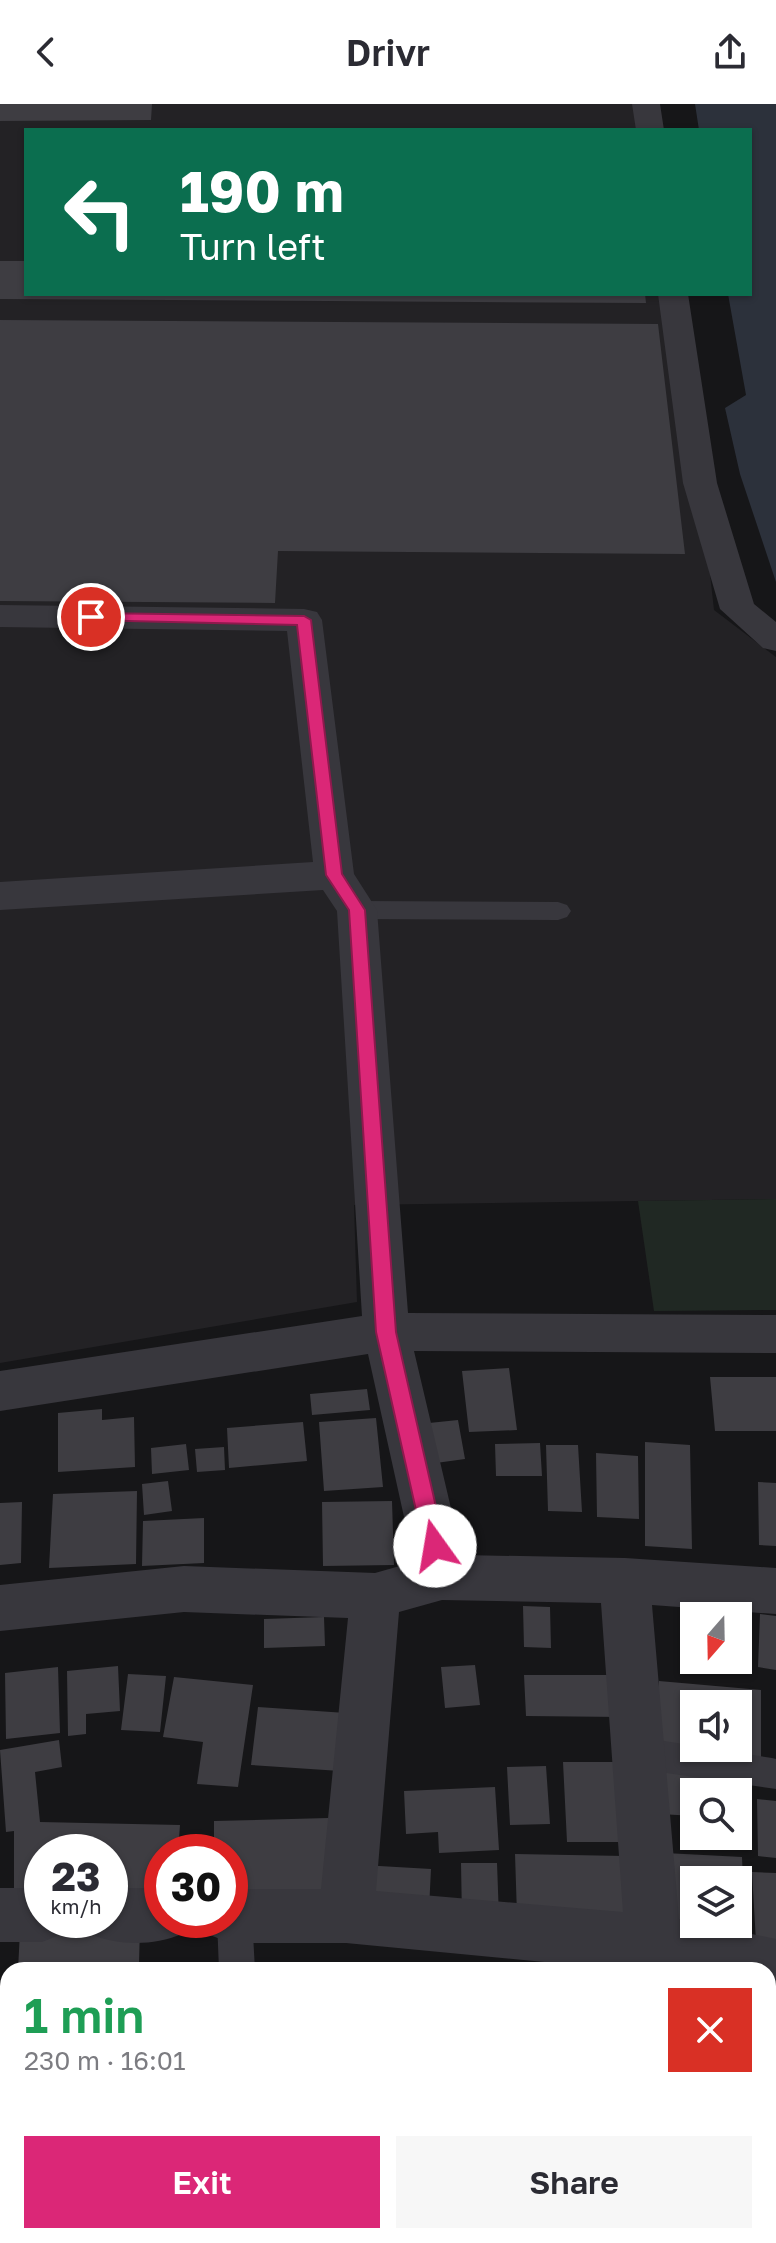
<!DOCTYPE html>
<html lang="en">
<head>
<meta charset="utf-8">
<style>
	body { margin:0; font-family:"Golos Text",sans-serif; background:#f7f7f7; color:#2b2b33; height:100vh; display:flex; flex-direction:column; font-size:30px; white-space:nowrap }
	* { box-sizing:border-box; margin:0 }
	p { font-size:26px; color:#7c7c81 }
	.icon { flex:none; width:44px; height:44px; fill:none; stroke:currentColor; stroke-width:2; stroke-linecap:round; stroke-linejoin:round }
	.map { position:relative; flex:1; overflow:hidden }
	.sheet { position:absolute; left:0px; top:1858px; width:776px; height:282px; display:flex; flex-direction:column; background:#fff; border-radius:24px 24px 0 0; box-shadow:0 2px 6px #0004 }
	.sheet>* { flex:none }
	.top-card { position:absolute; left:24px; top:24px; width:728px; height:168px; border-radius:0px; box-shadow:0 2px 6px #0004; background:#0b6e4f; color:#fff; overflow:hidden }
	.needle { width:52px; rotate:200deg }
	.buttons { position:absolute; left:680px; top:1498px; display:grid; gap:16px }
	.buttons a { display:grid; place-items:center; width:72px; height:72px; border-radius:0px; background:#fff; box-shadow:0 2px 6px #0004; font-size:40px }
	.speed { position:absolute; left:24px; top:1730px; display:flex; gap:16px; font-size:40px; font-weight:700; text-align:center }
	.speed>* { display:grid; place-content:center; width:104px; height:104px; border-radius:50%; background:#fff; box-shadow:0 2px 6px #0004; line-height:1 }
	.speed small { font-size:20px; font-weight:400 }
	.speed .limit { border:12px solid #d22; background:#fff; color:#111 }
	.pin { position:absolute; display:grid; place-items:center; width:68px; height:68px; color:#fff; margin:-34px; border:4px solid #fff; border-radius:50%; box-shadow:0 2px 8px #0007 }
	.me { position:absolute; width:88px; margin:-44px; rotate:347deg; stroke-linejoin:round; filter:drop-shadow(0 0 6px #0008) }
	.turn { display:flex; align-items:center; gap:28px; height:168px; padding:0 24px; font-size:36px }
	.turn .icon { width:104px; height:104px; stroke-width:2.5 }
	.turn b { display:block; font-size:56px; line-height:68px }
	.round { display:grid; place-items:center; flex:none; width:84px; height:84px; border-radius:0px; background:#f7f7f7 }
	.head { display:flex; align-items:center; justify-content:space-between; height:136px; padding:0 24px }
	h1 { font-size:48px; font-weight:600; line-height:60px; color:#1e9e55 }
	.action { display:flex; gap:16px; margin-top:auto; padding:16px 24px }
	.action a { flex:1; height:92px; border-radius:0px; background:#db2777; color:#fff; font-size:32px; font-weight:600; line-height:92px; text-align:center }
	.action a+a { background:#f7f7f7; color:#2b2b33 }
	header { display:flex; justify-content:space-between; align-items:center; height:104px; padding:0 24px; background:#fff; font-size:36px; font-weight:600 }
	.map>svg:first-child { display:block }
	.built { fill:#232225 }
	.green { fill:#202823 }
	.water { fill:#2c313b }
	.building { fill:#3e3d42; fill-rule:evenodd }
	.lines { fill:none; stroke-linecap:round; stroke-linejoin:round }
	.service { fill:#38373d; fill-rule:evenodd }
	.minor { fill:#38373d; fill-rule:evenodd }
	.route { fill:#db2777; stroke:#8e194d; stroke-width:2 }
</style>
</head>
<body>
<header><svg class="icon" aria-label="back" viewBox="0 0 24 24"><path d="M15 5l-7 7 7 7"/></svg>Drivr<svg class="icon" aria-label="share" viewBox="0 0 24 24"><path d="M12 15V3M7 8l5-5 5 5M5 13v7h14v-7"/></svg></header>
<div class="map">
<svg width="776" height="2139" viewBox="0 0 776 2139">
	<rect width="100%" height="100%" fill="#161618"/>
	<!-- built -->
	<path class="built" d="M0,0H658L661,26H26V190H679L714,506L776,553V1095L354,1101L357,1198L0,1259Z"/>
	<!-- green -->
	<path class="green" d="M776,1095V1206L654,1207L638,1097Z"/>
	<!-- water -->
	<path class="water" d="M695,0H776V478L740,370L725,304L746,291L728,190H750V26H699Z"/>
	<!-- building -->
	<path class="building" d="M0,0H152L151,16L0,17Z
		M0,157H26V190H645L646,199L0,195Z
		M0,216L658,220L685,450L278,447L275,499L0,497Z
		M509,1264L517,1326L469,1328L462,1267Z
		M710,1273H776V1327H715Z
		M367,1285L370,1306L312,1311L310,1290Z
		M102,1305V1316L134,1313L135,1363L58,1368V1309Z
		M376,1314L383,1383L324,1387L319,1318Z
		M458,1316L465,1355L436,1359L429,1319Z
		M303,1318L307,1357L229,1364L227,1324Z
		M645,1338L690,1341L692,1445L645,1442Z
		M540,1339L542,1372H496L495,1340Z
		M186,1340L189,1366L152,1370L151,1344Z
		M546,1341H578L582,1408L548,1407Z
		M224,1343L225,1366L197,1368L195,1345Z
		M596,1349L638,1352L639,1415L597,1413Z
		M168,1377L172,1407L144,1411L142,1380Z
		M758,1378L776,1379V1442L759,1441Z
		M137,1387L136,1460L49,1464L53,1390Z
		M392,1397L394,1461L323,1462L322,1398Z
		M22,1398L21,1459L0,1461V1399Z
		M204,1414V1459L142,1462L143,1417Z
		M523,1502L550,1503L551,1544L524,1543Z
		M760,1510L776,1512V1566L758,1563Z
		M324,1513L325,1542L264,1544V1515Z
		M475,1561L480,1601L445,1604L441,1563Z
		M118,1562L120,1607L86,1610V1630L68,1632L67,1567Z
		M58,1563L60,1629L6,1635L5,1569Z
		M128,1570L166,1572L160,1628L121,1626Z
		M524,1571H620L623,1613L526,1612Z
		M174,1573L253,1581L238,1683L197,1680L203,1638L163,1633Z
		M659,1577L761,1586V1654L657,1643ZM694,1600H738V1644H694Z
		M258,1603L346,1609L340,1667L251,1661Z
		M59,1636L62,1663L35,1668L40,1718L180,1721L178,1748H162V1794L110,1792V1748H42V1790L14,1789V1727L6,1728L0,1646Z
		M563,1658H620L625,1738H567Z
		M546,1662L550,1720L510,1721L507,1663Z
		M659,1667L742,1671L744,1714H738V1688H694V1712L660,1710Z
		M495,1683L499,1746L439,1749L438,1728L406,1730L404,1687Z
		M757,1695L776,1697V1754L758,1752Z
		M328,1714L329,1795L230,1798V1748H214V1717Z
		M665,1749L742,1753L745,1825L699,1822L738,1820V1776H694V1822L665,1820Z
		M515,1750L625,1752L628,1813L517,1811Z
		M461,1759H497L499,1814H462Z
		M362,1761L431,1765L429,1805L360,1802Z
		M752,1768L776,1769V1839L756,1838Z
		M140,1822L139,1860L18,1866L20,1827Z
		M768,1967L776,1970V2087L768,2084Z
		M148,2132H209V2139H149Z
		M378,2132H470V2139H378Z
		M487,2132H572V2139H487Z
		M586,2132H651V2139H586Z
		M118,2133L119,2139H63V2137Z"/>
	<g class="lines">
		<!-- service -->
		<path class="service" d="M357,797L558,798L567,801L571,807L567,813L558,816L357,815L348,812L344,806L348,800Z
			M639,1633L772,1654L776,1655V1685L639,1665L627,1660L622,1649L627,1638Z
			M234,1795L246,1800L252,1812L255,1866H219L217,1816H230V1796Z"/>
		<!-- minor -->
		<path class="minor" d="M632,0H660L664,26H636Z
			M658,190H688L717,379L754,500L776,518V547L763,544L720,505L683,379Z
			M0,501L304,505L317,508L322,516L354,770L377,806L408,1209L776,1211V1249L414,1247L462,1451L625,1454L776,1464V1510L652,1501L679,1815L776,1835V1891L768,1889V1866H627L346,1839H230L210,1831L204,1816H230V1785H321L348,1514L184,1508L0,1527V1481L184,1462L375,1469L414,1458L368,1250L0,1307V1267L362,1212L337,807L323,786L0,806V778L313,758L287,527L0,523ZM442,1496L601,1499L623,1808L376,1787L399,1508Z
			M0,1784H42V1816H68L62,1830L42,1838H0Z
			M110,1784H162V1816H188L182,1830C153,1842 119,1842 90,1830L84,1816H110Z
			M658,2132H718L719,2139H659Z"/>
	</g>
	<!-- route -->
	<path class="route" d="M91,509L304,512L311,516L342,770L365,806L396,1228L445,1442L442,1448L435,1451L427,1448L424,1442L376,1228L349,806L326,771L297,521L86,516L84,513Z"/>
</svg>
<div class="buttons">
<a><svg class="needle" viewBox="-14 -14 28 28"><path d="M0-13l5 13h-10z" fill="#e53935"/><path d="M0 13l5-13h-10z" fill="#7c7c81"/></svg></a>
<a><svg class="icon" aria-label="sound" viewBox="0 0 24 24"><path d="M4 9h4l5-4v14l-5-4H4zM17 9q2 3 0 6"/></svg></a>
<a><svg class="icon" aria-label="search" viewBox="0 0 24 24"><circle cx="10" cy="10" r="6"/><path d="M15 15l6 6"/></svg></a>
<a><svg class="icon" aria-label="layers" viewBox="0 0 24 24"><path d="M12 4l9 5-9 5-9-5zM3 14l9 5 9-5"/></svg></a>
</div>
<div class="speed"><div>23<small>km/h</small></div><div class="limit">30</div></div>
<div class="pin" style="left:91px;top:513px;background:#d93025"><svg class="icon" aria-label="arrive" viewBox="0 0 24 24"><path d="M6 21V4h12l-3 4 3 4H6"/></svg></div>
<svg class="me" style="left:435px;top:1442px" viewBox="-20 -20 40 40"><circle r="19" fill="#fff"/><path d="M0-13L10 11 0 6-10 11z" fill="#db2777"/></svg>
<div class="top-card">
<div class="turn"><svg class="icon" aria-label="left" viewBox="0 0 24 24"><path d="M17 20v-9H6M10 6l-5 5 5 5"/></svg><div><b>190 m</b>Turn left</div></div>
</div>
<section class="sheet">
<div class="head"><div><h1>1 min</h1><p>230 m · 16:01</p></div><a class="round" style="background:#d93025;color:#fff"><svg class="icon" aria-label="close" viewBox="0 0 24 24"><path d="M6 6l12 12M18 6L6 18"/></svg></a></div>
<div class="action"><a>Exit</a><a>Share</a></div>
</section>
</div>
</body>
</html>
